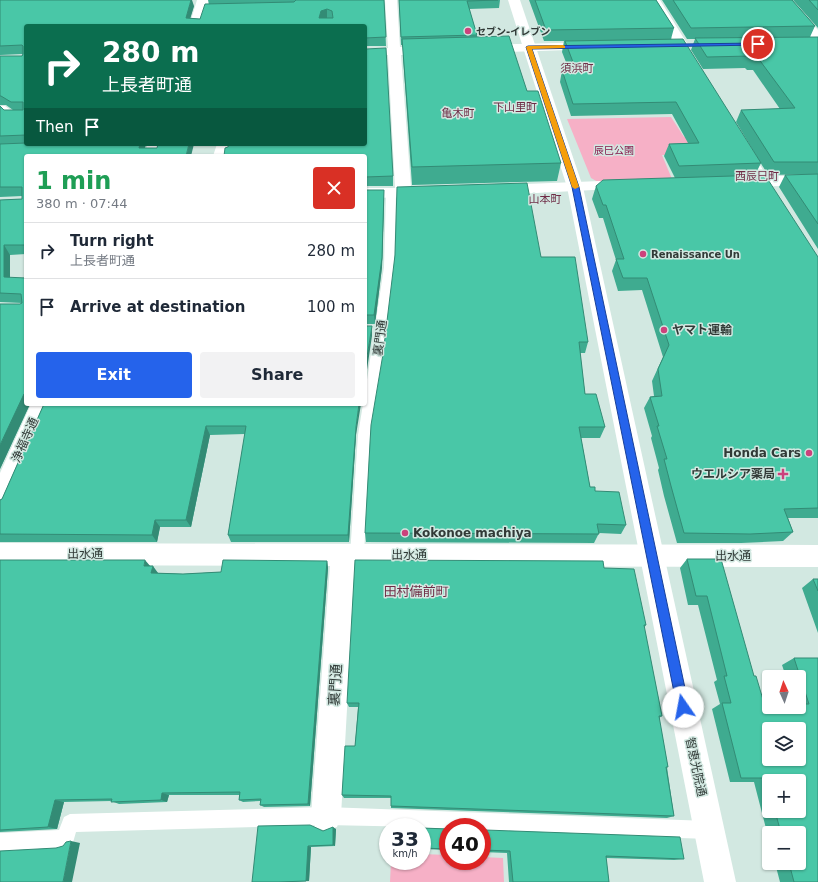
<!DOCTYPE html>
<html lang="en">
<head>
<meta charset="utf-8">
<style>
	body { margin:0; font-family:"DejaVu Sans","Noto Sans JP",sans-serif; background:#f2f2f3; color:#1f2937; height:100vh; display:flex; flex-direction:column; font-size:15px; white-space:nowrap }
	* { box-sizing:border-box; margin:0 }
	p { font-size:13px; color:#747a83 }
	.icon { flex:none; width:22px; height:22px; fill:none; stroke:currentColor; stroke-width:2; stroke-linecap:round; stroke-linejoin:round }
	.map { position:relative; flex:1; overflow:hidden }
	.side { position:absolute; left:24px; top:154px; width:343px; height:252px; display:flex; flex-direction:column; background:#fff; border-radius:4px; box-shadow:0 1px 3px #0004 }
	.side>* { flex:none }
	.top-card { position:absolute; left:24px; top:24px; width:343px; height:122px; border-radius:4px; box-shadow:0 1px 3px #0004; background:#0b6e4f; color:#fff; overflow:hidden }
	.needle { width:26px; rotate:357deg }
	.tools { position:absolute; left:762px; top:670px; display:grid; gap:8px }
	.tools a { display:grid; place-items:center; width:44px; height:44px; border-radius:4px; background:#fff; box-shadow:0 1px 3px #0004; font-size:20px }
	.speed { position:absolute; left:379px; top:818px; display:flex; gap:8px; font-size:20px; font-weight:700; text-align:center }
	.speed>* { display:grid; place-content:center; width:52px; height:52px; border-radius:50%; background:#fff; box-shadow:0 1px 3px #0004; line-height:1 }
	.speed small { font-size:10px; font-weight:400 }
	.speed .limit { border:6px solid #d22; background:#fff; color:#111 }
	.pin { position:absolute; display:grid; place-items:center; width:34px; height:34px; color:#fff; margin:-17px; border:2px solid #fff; border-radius:50%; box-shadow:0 1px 4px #0007 }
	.me { position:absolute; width:44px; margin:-22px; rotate:348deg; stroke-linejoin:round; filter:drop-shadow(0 0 3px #0008) }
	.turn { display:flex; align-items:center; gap:14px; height:84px; padding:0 12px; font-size:18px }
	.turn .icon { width:52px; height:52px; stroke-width:2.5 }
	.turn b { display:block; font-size:28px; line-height:34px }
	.then { display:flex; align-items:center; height:38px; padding:0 12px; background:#0003; gap:8px; font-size:15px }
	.round { display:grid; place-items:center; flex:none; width:42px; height:42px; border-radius:4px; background:#f2f2f3 }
	.overview { display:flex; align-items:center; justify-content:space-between; height:68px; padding:0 12px }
	h1 { font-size:24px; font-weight:600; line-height:30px; color:#1e9e55 }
	.action { display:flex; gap:8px; margin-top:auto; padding:8px 12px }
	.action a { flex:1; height:46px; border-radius:4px; background:#2563eb; color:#fff; font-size:16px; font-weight:600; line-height:46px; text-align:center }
	.action a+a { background:#f2f2f3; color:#1f2937 }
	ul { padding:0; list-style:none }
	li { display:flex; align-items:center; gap:12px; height:56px; padding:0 12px; border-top:1px solid #e0e1e3 }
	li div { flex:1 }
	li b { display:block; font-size:15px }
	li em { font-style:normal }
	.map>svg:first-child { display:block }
	.green { fill:#f6b0c6 }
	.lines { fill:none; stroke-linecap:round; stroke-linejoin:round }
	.lane { fill:#fff; fill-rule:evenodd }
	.street { fill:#fff; fill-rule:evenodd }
	.secondary { fill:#fff; fill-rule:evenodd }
	.wall { fill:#3fab90; fill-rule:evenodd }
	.shaded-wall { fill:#338b75 }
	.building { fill:#49c7a7; stroke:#338b75; fill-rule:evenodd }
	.route { fill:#2563eb; stroke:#184099 }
	.slow { fill:#f59e0b }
	.poi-dot { fill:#cc427c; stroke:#d2e8e1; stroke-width:1.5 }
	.labels { text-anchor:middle; stroke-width:3; stroke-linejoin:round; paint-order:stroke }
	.far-poi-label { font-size:10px; font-weight:bold; fill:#313a37; stroke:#d2e8e1; text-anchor:start }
	.far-park-label { font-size:10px; fill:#85174a; stroke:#d2e8e1 }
	.far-neighbourhood-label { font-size:11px; fill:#6f2c46; stroke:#d2e8e1 }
	.poi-label { font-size:12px; font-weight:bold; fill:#313a37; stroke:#d2e8e1; text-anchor:start }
	.street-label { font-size:12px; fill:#313a37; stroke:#d2e8e1 }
	.neighbourhood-label { font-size:13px; fill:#6f2c46; stroke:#d2e8e1 }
	.near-street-label { font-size:14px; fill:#313a37; stroke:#d2e8e1 }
</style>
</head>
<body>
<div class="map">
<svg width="818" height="882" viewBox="0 0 818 882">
	<rect width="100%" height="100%" fill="#d2e8e1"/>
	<!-- green -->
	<path class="green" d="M671,117L684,137H691L697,155H662L672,179L598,182L591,178L567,119Z
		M422,854L448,855V861H482V857L503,858L504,882H390L391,861H422Z"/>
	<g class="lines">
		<!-- lane -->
		<path class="lane" d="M0,106H5L15,113L26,112V118H10L0,110Z
			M749,151L753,154L770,181L768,183H762L760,181L745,154Z
			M391,190L396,193L394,267L382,365L370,435L364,555L362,560L357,562L352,560L350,555L358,435L363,404H365V393L384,267L386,193Z
			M326,807L709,821L716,823L718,830L716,837L709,839L482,831V827H448V830L422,829V827L326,825L76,832L72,846L65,848L0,851V833L59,830L64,817L70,814Z"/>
		<!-- street -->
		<path class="street" d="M197,0H209L201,26H189Z
			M385,0H397L400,47L432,46L436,47L438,50L436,53L432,54L401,55L411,187L433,189L435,192L433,195L427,197L365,198V188H395L388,55L365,56V48H388Z
			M648,0H660L688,45L686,48H678Z
			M779,0H791L818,30V41L814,40Z
			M594,42L598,43L600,46L598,49L482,53L478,52L476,49L478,46L482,45Z
			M148,144H162L159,156H143Z
			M217,144H231L229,156H213Z
			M818,175V185L739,187L733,185L731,182L733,179L739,177Z
			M625,180L631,182L633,185L631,188L499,195L493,193L491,190L493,187L499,185Z
			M31,404H53L8,506L0,509V473Z
			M0,543L818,545V567L355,566L341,816L337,827L326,831L315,827L311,816L330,566L0,565Z"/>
		<!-- secondary -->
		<path class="secondary" d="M508,0H520L583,187L736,882H704L567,187Z"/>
	</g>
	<!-- wall -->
	<path class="wall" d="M0,0L194,6L190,18L200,19L209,4L208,0H384L386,46H365V26H26V144H146L145,148L191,156H26V254L10,255V278H26V404H30L0,469L20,304L22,303L0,302V200L22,199V196L0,197V106L4,110H13L6,105H0V56H22L23,54L0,55Z
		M399,0H500L499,8L469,9L477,35V37L527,91L561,163L557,181L412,185L403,56V45H401Z
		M529,0H656L674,28L671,39L761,163L755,175L818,257V518H788L793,532L783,541L741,543H677L664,496L658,470L659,468L651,438L652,436L644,408L650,397L654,396L652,381L663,357L642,290L618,291L612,271L616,260L603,218H599L592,199L596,186L675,178L664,156L669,144L688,143L672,114L571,116L560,82L562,70H569L562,52L564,41H544Z
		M662,0H792L815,26L810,37H818V174L768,175L736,122L741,110L780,109L753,70H747L745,68L703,69L691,50L695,39H687Z
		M793,0H818V28Z
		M365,156L393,176V186H365Z
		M818,174V249L779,187L785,175Z
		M365,190L384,199L382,267L375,324H365Z
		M541,257L588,342L585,353H580L585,394L605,427L600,438H581L590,487L595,491L626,525L621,534L599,533L594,543L366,542L365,533Z
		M44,404L356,435L349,542H231L228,535L245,434L210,435L191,527H160L157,542H0V500L2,499Z
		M687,559L754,676L764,703L799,707V677H786L782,665L794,658H818V882H780L775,863H799V833H769V840L754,782H730L712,709L720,704L714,682L717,680L698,605H688L680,568ZM769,781L799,811H769Z
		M0,560L150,566L158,573L183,574L221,572L327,561L328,568L310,806L264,807L260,805V801L243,802L239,800V795H169L167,802L119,804L111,801L64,802L57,829L0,832Z
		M604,568L646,625L644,628L662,716L659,718L668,767H667L674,816L667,818L391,808V798H344L342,795L355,746L358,707H349L347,703Z
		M813,579H818V633L802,588Z
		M482,827L485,830L684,859L674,860L606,858L609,882H509L507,853L482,852Z
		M422,828L448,829V850L422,849Z
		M336,829L335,846L311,847L309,881L290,882H252L323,831Z"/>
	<!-- shaded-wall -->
	<path class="shaded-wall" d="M191,0H192L194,6L188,26L186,18Z
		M327,9V18L322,20L319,18L321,11Z
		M140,144H146L142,156L139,148Z
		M189,144H194L191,156H186Z
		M384,190V199L382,267L375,324L374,315Z
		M4,245L10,255V287L4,277Z
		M372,326V336L365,383V369Z
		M24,394L26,396V404H30L0,469V445Z
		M359,404H361L356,435L349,542L348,535L356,427Z
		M206,426L210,435L191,527L186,520Z
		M155,520L160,527L157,542L152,535Z
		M145,560L151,567L144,566Z
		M327,561L328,568L310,806L308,804Z
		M153,566L158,573H151Z
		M162,793L169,795L167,802L161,800Z
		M55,800L64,802L57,829L48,827Z
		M333,827L336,829L335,846L333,845Z
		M71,841L80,843L72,882H63Z
		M308,846L311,847L309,881H306Z"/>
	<!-- building -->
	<path class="building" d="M0,0H191L186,18L200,19L205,4L294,2L296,0H384L386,37L365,38V26H26V135L0,136V106L4,110H23V102H11L1,96H0V56H22L23,54V46L22,45L0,46ZM327,9L332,11L333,18H319L321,11Z
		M399,0H498L467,1L477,35L401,37Z
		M535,0H656L674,28L546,30Z
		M673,0H792L815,26L691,28Z
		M809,0H818V10Z
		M509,36L527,91H538L561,163L412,167L402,39Z
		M818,37V162H774L741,110L795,108L758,58H752L750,56L707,57L695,38Z
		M683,39L761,163L679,166L669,144L699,143L676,102L573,104L562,70H576L565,41Z
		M386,48L393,176L365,177V156H224L225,148L228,147L229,144H365V49Z
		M26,143V144H140L139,148H157L158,144H189L186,156H26V245H4V277L26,278V394H24L0,445V304H20L22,303L21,294L0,293V200L22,199V187H0V144Z
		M818,174V224L785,175Z
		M765,175L818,257V508L784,509L793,532L750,534L684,533L671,486L664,459H667L657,426H659L650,397L662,396L658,369L669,345L647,278H623L616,259H624L606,205H603L596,186L603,180Z
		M527,183L541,257H575L588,342H579L585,394H596L605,427H579L590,487H595V491L619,492L626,525L597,524L599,534L365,533L371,425L383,354L395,255L397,187Z
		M365,190H384L382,258L374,315H365Z
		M365,326H372L365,369Z
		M44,404H359L356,427L348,535H228L246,426H206L186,520H155L152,535L0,534V500L2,499Z
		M687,559H721L754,676H756L764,703H769V707H799V704H809L794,658H818V882H794L789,863H799V833H781L775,811H799V781H769V791L765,778H741L722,703H731L724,676H727L707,596H696ZM769,729H799V759H769Z
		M0,560H145L144,566H153L151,573L183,574L221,572L223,560L327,561L308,804L260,805L261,799L239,800L240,792L162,793L161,800L111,802L112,799L55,800L48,827L0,830Z
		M355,560L603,561L604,568L634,569L646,625H644L662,716H659L668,767H666L674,816L391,806V796L342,795L345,746H355L359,703H347Z
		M813,579H818V591Z
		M310,825L323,831L333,827V845L308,846L306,881L279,882H252L258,826Z
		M390,825L421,826L422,827H390Z
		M451,826H483L485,830L680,837L684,859L606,856L609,882H513L510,851L482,850V827H451Z
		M422,828L448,829V849L422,848Z
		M71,841L63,882H0V851L56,848L63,846L66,842Z"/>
	<!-- route -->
	<path class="route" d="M758,43L760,44L759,45L532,49L579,187L689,707L687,712L683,713L679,712L677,707L572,187L526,47L528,46Z"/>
	<!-- slow -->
	<path class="slow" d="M563,45L565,46V48L532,49L579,187L575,189L572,187L526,47L528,46Z"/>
	<!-- markers -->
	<g class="poi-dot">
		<circle cx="468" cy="31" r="4"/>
		<circle cx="643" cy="254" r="4"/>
		<circle cx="664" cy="330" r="4"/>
		<circle cx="809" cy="453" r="4"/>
		<path d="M781 468h4v4h4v4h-4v4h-4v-4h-4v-4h4z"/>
		<circle cx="405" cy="533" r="4"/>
	</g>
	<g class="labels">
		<!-- far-poi labels -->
		<g class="far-poi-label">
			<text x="476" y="35">セブン-イレブン</text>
			<text x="651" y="258">Renaissance Un</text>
		</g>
		<!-- far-park labels -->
		<g class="far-park-label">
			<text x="614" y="154">辰巳公園</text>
		</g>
		<!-- far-neighbourhood labels -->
		<g class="far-neighbourhood-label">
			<text x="577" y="72">須浜町</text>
			<text x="515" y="111">下山里町</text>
			<text x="458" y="117">亀木町</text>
			<text x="757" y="180">西辰巳町</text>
			<text x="545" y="203">山本町</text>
		</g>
		<!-- poi labels -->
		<g class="poi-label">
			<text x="672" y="334">ヤマト運輸</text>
			<text x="801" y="457" text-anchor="end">Honda Cars</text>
			<text x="775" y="478" text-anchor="end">ウエルシア薬局</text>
			<text x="413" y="537">Kokonoe machiya</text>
		</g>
		<!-- street labels -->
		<g class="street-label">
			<text transform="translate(380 338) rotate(-82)" y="4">裏門通</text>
			<text transform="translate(25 440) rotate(-66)" y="4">浄福寺通</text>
			<text x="85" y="558">出水通</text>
			<text x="409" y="559">出水通</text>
			<text x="733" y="560">出水通</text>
			<text transform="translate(696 767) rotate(78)" y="4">智恵光院通</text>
		</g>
		<!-- neighbourhood labels -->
		<g class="neighbourhood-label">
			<text x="416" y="596">田村備前町</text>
		</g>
		<!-- near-street labels -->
		<g class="near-street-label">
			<text transform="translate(335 685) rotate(-86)" y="5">裏門通</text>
		</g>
	</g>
</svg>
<div class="tools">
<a><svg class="needle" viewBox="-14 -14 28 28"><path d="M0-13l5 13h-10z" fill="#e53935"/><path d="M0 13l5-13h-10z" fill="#747a83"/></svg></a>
<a><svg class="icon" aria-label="layers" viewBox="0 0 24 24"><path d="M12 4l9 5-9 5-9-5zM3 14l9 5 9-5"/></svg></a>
<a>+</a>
<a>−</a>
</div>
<div class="speed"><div>33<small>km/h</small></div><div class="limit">40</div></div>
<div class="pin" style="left:758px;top:44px;background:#d93025"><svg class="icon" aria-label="arrive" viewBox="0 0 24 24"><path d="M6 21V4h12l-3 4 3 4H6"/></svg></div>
<svg class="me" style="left:683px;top:707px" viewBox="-20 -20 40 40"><circle r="19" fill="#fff"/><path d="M0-13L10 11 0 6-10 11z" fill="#2563eb"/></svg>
<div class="top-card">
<div class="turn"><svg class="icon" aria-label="right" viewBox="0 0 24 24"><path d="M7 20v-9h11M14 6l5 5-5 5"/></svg><div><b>280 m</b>上長者町通</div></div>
<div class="then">Then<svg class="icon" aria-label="arrive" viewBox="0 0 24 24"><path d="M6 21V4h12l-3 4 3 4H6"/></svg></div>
</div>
<section class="side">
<div class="overview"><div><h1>1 min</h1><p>380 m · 07:44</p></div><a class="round" style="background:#d93025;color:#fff"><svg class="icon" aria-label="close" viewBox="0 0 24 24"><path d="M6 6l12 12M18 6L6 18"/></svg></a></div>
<ul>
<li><svg class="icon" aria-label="right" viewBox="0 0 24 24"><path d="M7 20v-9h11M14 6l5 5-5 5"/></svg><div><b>Turn right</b><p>上長者町通</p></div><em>280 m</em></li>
<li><svg class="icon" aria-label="arrive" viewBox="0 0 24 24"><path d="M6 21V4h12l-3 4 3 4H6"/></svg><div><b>Arrive at destination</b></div><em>100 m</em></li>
</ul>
<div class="action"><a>Exit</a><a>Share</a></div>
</section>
</div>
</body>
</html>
